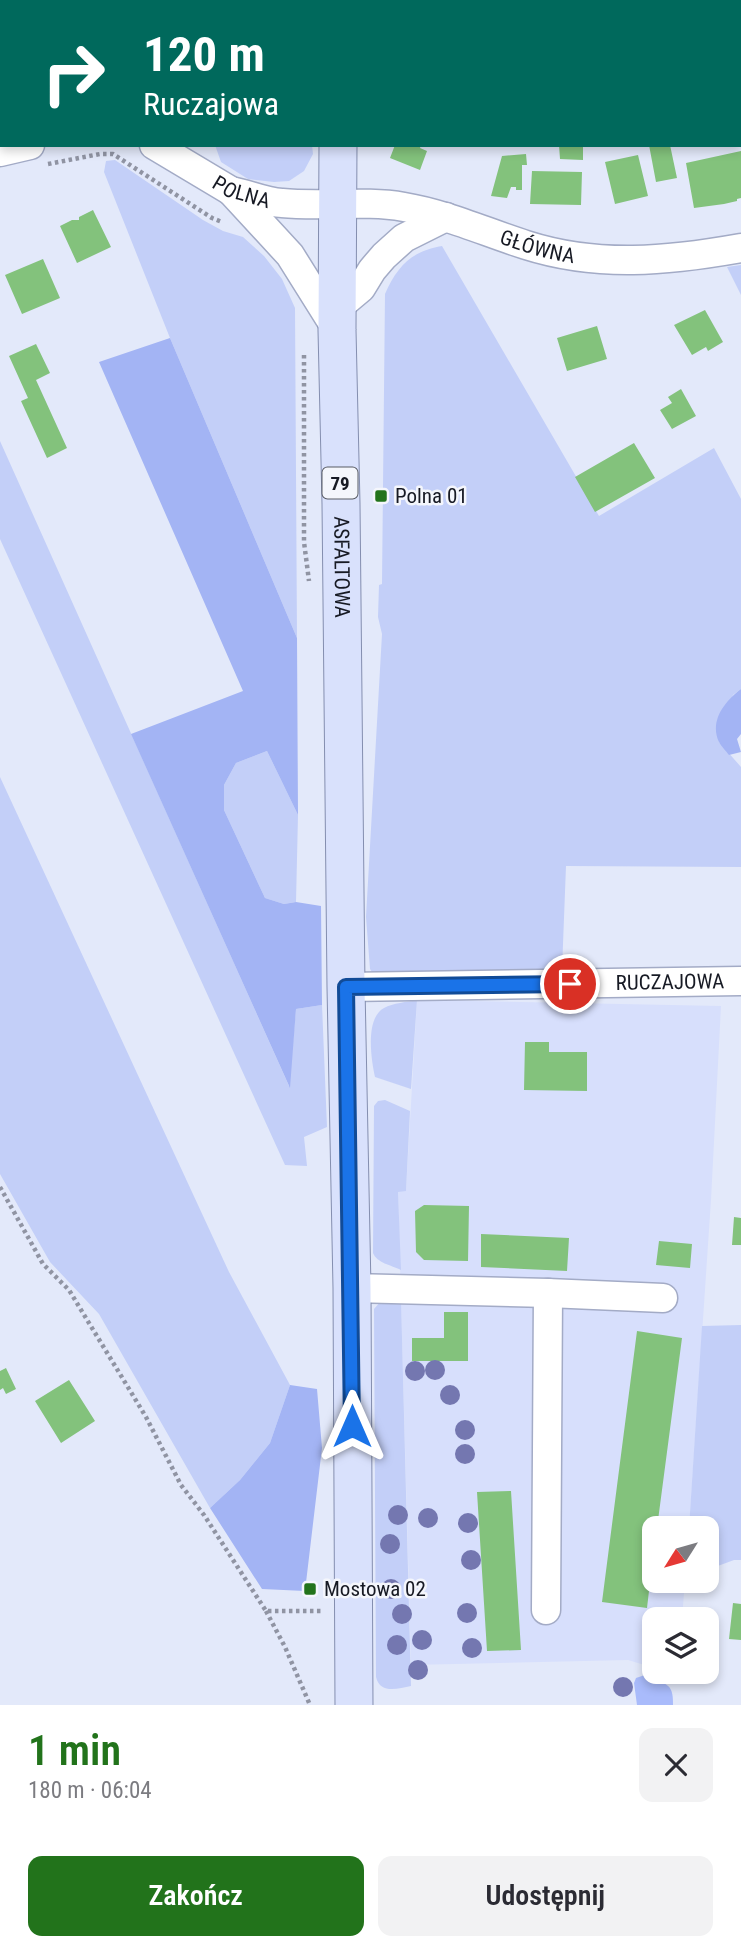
<!DOCTYPE html>
<html lang="pl">
<head>
<meta charset="utf-8">
<style>
	body { margin:0; font-family:"Roboto Condensed",sans-serif; background:#f2f2f3; color:#2b2b33; height:100vh; display:flex; flex-direction:column; font-size:26px; white-space:nowrap }
	* { box-sizing:border-box; margin:0 }
	p { font-size:23px; color:#7c7c81 }
	.icon { flex:none; width:38px; height:38px; fill:none; stroke:currentColor; stroke-width:2; stroke-linecap:round; stroke-linejoin:round }
	.map { position:relative; height:1705px; overflow:hidden }
	.sheet { display:flex; flex-direction:column; background:#fff; flex:1 }
	.sheet>* { flex:none }
	.banner { position:absolute; left:0px; top:0px; width:742px; height:147px; box-shadow:0 4px 10px #0003; background:#00695c; color:#fff; overflow:hidden }
	.needle { width:46px; rotate:233deg }
	.controls { position:absolute; left:642px; top:1516px; display:grid; gap:14px }
	.controls a { display:grid; place-items:center; width:77px; height:77px; border-radius:14px; background:#fff; box-shadow:0 4px 10px #0003; font-size:35px }
	.pin { position:absolute; display:grid; place-items:center; width:60px; height:60px; color:#fff; margin:-30px; border:4px solid #fff; border-radius:50%; box-shadow:0 2px 7px #0007 }
	.me { position:absolute; width:77px; margin:-38px; rotate:0deg; stroke-linejoin:round; filter:drop-shadow(0 0 5px #0008) }
	.turn { display:flex; align-items:center; gap:24px; height:147px; padding:0 28px; font-size:32px }
	.turn .icon { width:91px; height:91px; stroke-width:2.5 }
	.turn b { display:block; font-size:49px; line-height:60px }
	.round { display:grid; place-items:center; flex:none; width:74px; height:74px; border-radius:14px; background:#f2f2f3 }
	.overview { display:flex; align-items:center; justify-content:space-between; height:119px; padding:0 28px }
	h1 { font-size:42px; font-weight:600; line-height:52px; color:#22731b }
	.button { display:flex; gap:14px; margin-top:auto; padding:14px 28px }
	.button a { flex:1; height:80px; border-radius:14px; background:#22731b; color:#fff; font-size:28px; font-weight:600; line-height:80px; text-align:center }
	.button a+a { background:#f2f2f3; color:#2b2b33 }
	.map>svg:first-child { display:block }
	.built { fill:#d7dffc }
	.green { fill:#c3cff8 }
	.forest { fill:#a3b4f4 }
	.water { fill:#a9bbfb }
	.building { fill:#83c27c }
	.lines { fill:none; stroke-linecap:round; stroke-linejoin:round }
	.minor-casing { stroke:#a3abc6; stroke-width:31 }
	.major-casing { stroke:#848eaf; stroke-width:39 }
	.path { stroke:#9094a3; stroke-width:4.5; stroke-dasharray:3.5 3.5; stroke-linecap:butt }
	.minor { stroke:#fff; stroke-width:28 }
	.major { stroke:#d9e1fc; stroke-width:37 }
	.tree { fill:#7477b0 }
	.route-casing { stroke:#114b97; stroke-width:18 }
	.route { stroke:#1a73e8; stroke-width:12 }
	.poi-dot { fill:#22731b; stroke:#f4f6fc; stroke-width:2.5 }
	.labels { text-anchor:middle; stroke-width:5; stroke-linejoin:round; paint-order:stroke }
	.shield { fill:#f4f6fc; stroke:#595c65; stroke-width:2 }
	.shield-label { font-size:19px; font-weight:bold; fill:#171a24 }
	.street-label { font-size:21px; fill:#171a24; stroke:#f4f6fc }
	.poi-label { font-size:21px; fill:#171a24; stroke:#f4f6fc; text-anchor:start }
</style>
</head>
<body>
<div class="map">
<svg width="741" height="1705" viewBox="0 0 741 1705">
	<rect width="100%" height="100%" fill="#e3e9fa"/>
	<!-- built -->
	<path class="built" d="M417,1000L721,1006L711,1200L689,1528H654V1580H685L682,1619H654V1668L628,1660L411,1665L398,1191H406Z"/>
	<!-- green -->
	<path class="green" d="M215,145H312L313,154L304,171L289,181L274,182L248,179L221,162Z
		M115,160L203,220L223,231L243,237L264,256L282,279L295,308L297,638L170,338L104,172L106,161Z
		M442,246L599,516L714,448L741,499V689L733,695L719,742L741,767V867L566,866L562,970L378,981L370,969L366,917L382,634L378,617L379,585L382,584L385,294C397,267 411,251 442,246Z
		M741,265V295L727,267Z
		M0,441L289,1086L296,1009L322,1005L327,1127L304,1137L307,1166L285,1165L0,539Z
		M267,751L298,815L296,902L284,904L265,898L224,810V785L236,763Z
		M0,777L229,1272L290,1385L270,1443L240,1480L210,1508L99,1314L50,1262L0,1174Z
		M417,1000L411,1089L375,1077C371,1059 365,1018 384,1008C393,1003 407,1002 417,1000Z
		M385,1100L410,1111L406,1191L398,1192L401,1270C391,1265 377,1263 373,1253L374,1106L378,1101Z
		M401,1299L411,1686C397,1689 380,1694 376,1677L374,1309L381,1301Z
		M741,1325V1560H734L707,1570V1528H689L702,1326Z"/>
	<!-- forest -->
	<path class="forest" d="M170,338L297,638L298,815L267,751L236,763L224,785V810L265,898L284,904L296,902L321,906L322,1005L296,1009L290,1088L131,734L243,691L99,362Z
		M741,689V734L737,739L741,752L729,755C726,751 721,746 719,742C709,721 725,701 741,689Z
		M290,1385L317,1389L322,1448L305,1591L262,1589L210,1508L240,1480L270,1443Z"/>
	<!-- water -->
	<path class="water" d="M648,1674C663,1686 674,1680 673,1705H637L634,1683L636,1678Z"/>
	<!-- building -->
	<path class="building" d="M395,145H421L420,148L427,151L420,170L390,158Z
		M559,145H583V160L560,159Z
		M649,145H670L677,178L656,182Z
		M741,151V198L737,199V201L724,204L694,208L686,163Z
		M526,154L527,165H522V190H516V187H511L507,198L491,196L502,156Z
		M638,155L648,196L615,204L605,162Z
		M532,171L582,172L581,205L530,204Z
		M93,210L111,247L77,263L60,226L72,220H79V217Z
		M43,259L60,298L22,314L5,275Z
		M705,310L723,342L708,351L706,347L692,355L674,325Z
		M597,326L607,359L567,371L557,338Z
		M36,344L50,373L36,380L67,448L47,458L21,401L28,398L9,356Z
		M681,389L696,416L672,429L660,410L672,403L668,397Z
		M634,443L655,478L595,512L575,477Z
		M525,1042H549V1052H587V1091L524,1090Z
		M424,1205L469,1206L468,1261L424,1260L416,1252L415,1211Z
		M734,1217L741,1218V1245H732Z
		M481,1234L569,1238L567,1271L481,1267Z
		M659,1241L692,1244L690,1268L656,1265Z
		M444,1312H468V1361H412V1338H444Z
		M637,1331L682,1338L657,1528H654V1548L647,1608L602,1602Z
		M6,1368L16,1389L6,1394L3,1388L0,1390V1371Z
		M69,1380L95,1421L61,1443L35,1401Z
		M511,1491L521,1650L487,1651L477,1492Z
		M733,1603L741,1604V1640L729,1639Z"/>
	<g class="lines">
		<defs>
			<g id="minor">
				<path d="M711,2L720,0"/>
				<path id="s1" d="M154,145L231,191C248,194 264,202 282,203C323,207 364,200 404,207C446,214 485,232 526,245C598,268 668,261 741,248"/>
				<path d="M0,152L30,145"/>
				<path d="M231,191L290,255L337,330"/>
				<path d="M336,309L361,288L372,270L384,256L404,238L446,217"/>
				<path id="s2" d="M346,987L741,981"/>
				<path d="M352,1288L548,1293L663,1298"/>
				<path d="M546,1610L548,1293"/>
			</g>
			<g id="major">
				<path d="M338,2V0"/>
				<path id="s3" d="M338,145L337,330L341,504L346,987L352,1288L354,1705"/>
			</g>
		</defs>
		<!-- minor casing -->
		<use href="#minor" class="minor-casing"/>
		<!-- major casing -->
		<use href="#major" class="major-casing"/>
		<!-- path -->
		<path class="path" d="M48,164L100,154H113L212,218L222,222
			M304,355V542L309,581
			M0,1187L43,1264L69,1290L146,1417L181,1485L204,1515L266,1611H323
			M266,1611L285,1647L310,1705"/>
		<!-- minor -->
		<use href="#minor" class="minor"/>
		<!-- major -->
		<use href="#major" class="major"/>
	</g>
	<!-- trees -->
	<g class="tree">
		<circle cx="435" cy="1370" r="10"/>
		<circle cx="415" cy="1371" r="10"/>
		<circle cx="450" cy="1395" r="10"/>
		<circle cx="465" cy="1430" r="10"/>
		<circle cx="465" cy="1454" r="10"/>
		<circle cx="398" cy="1515" r="10"/>
		<circle cx="428" cy="1518" r="10"/>
		<circle cx="468" cy="1523" r="10"/>
		<circle cx="390" cy="1544" r="10"/>
		<circle cx="471" cy="1560" r="10"/>
		<circle cx="391" cy="1589" r="10"/>
		<circle cx="467" cy="1613" r="10"/>
		<circle cx="402" cy="1614" r="10"/>
		<circle cx="422" cy="1640" r="10"/>
		<circle cx="397" cy="1645" r="10"/>
		<circle cx="472" cy="1648" r="10"/>
		<circle cx="418" cy="1670" r="10"/>
		<circle cx="623" cy="1687" r="10"/>
	</g>
	<g class="lines">
		<defs>
			<path id="route" d="M352,1426L346,987L570,984"/>
		</defs>
		<!-- route casing -->
		<use href="#route" class="route-casing"/>
		<!-- route -->
		<use href="#route" class="route"/>
	</g>
	<!-- markers -->
	<g class="poi-dot">
		<rect x="374" y="489" width="14" height="14" rx="3.5"/>
		<rect x="303" y="1582" width="14" height="14" rx="3.5"/>
	</g>
	<g class="labels">
		<!-- shield labels -->
		<rect class="shield" x="322.5" y="467.5" width="35" height="31" rx="5"/>
		<g class="shield-label">
			<text x="340" y="490">79</text>
		</g>
		<!-- street labels -->
		<g class="street-label">
			<text dy="7" stroke="none"><textPath href="#s1" startOffset="100">POLNA</textPath></text>
			<text dy="7" stroke="none"><textPath href="#s1" startOffset="404">GŁÓWNA</textPath></text>
			<text dy="7" stroke="none"><textPath href="#s3" startOffset="422">ASFALTOWA</textPath></text>
			<text dy="7" stroke="none"><textPath href="#s2" startOffset="324">RUCZAJOWA</textPath></text>
		</g>
		<!-- poi labels -->
		<g class="poi-label">
			<text x="395" y="503">Polna 01</text>
			<text x="324" y="1596">Mostowa 02</text>
		</g>
	</g>
</svg>
<div class="controls">
<a><svg class="needle" viewBox="-14 -14 28 28"><path d="M0-13l5 13h-10z" fill="#e53935"/><path d="M0 13l5-13h-10z" fill="#7c7c81"/></svg></a>
<a><svg class="icon" aria-label="layers" viewBox="0 0 24 24"><path d="M12 4l9 5-9 5-9-5zM3 14l9 5 9-5"/></svg></a>
</div>
<div class="pin" style="left:570px;top:984px;background:#d93025"><svg class="icon" aria-label="arrive" viewBox="0 0 24 24"><path d="M6 21V4h12l-3 4 3 4H6"/></svg></div>
<svg class="me" style="left:352px;top:1426px" viewBox="-20 -20 40 40"><path d="M0-17L14 15 0 8-14 15z" fill="#1a73e8" stroke="#fff" stroke-width="4"/></svg>
<div class="banner">
<div class="turn"><svg class="icon" aria-label="right" viewBox="0 0 24 24"><path d="M7 20v-9h11M14 6l5 5-5 5"/></svg><div><b>120 m</b>Ruczajowa</div></div>
</div>
</div>
<section class="sheet">
<div class="overview"><div><h1>1 min</h1><p>180 m · 06:04</p></div><a class="round"><svg class="icon" aria-label="close" viewBox="0 0 24 24"><path d="M6 6l12 12M18 6L6 18"/></svg></a></div>
<div class="button"><a>Zakończ</a><a>Udostępnij</a></div>
</section>
</body>
</html>
